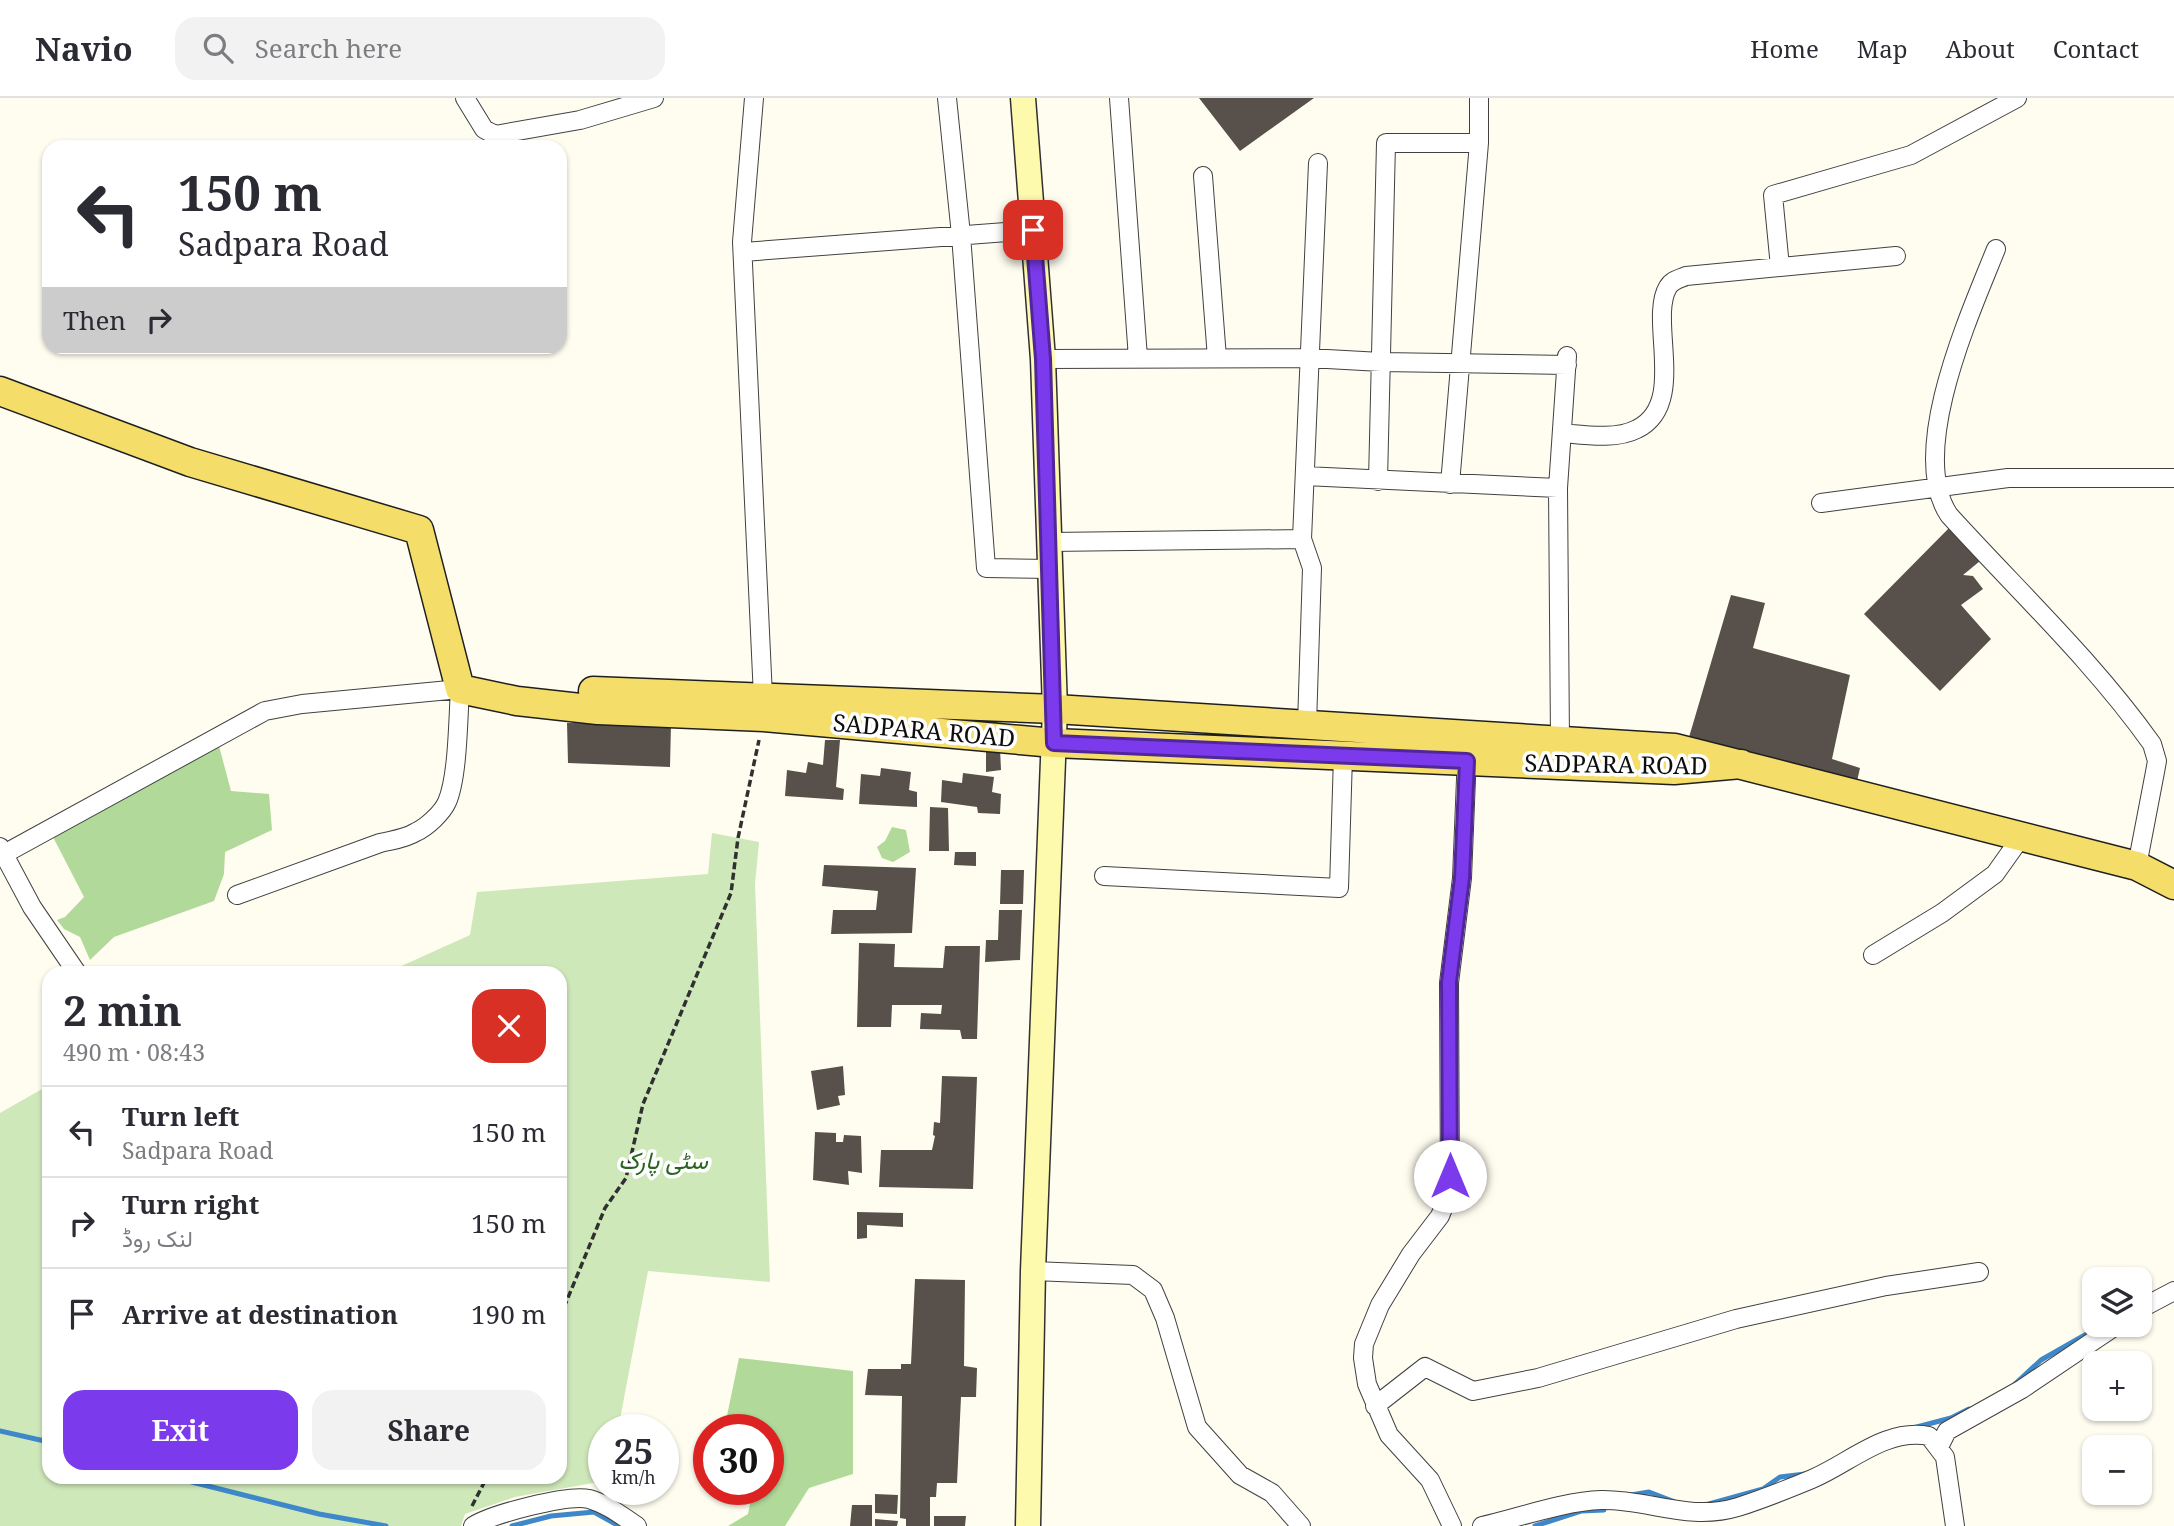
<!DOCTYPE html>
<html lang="en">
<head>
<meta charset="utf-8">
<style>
	body { margin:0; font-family:"Noto Serif",Vazirmatn,serif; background:#f2f2f3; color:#2b2b33; height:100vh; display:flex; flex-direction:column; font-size:26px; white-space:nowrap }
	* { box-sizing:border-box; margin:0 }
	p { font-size:23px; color:#7c7c81 }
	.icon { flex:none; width:38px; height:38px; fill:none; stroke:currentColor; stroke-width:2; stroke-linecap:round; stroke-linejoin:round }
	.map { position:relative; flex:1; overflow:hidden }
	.drawer { position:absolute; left:42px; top:868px; width:525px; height:518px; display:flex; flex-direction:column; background:#fff; border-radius:21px; box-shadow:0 2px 5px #0004 }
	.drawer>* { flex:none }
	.guide { position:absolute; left:42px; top:42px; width:525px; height:214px; border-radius:21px; box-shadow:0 2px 5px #0004; background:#fff; color:#2b2b33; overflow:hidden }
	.tools { position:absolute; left:2082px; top:1169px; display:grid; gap:14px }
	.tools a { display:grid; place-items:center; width:70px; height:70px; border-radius:14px; background:#fff; box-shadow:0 2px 5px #0004; font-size:35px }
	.speed { position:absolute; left:588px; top:1316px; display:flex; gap:14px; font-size:35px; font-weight:700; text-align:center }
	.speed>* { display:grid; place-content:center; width:91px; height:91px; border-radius:50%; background:#fff; box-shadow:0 2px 5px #0004; line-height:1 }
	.speed small { font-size:18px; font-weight:400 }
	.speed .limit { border:10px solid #d22; background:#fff; color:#111 }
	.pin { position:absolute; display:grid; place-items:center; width:60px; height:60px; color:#fff; margin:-30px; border-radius:14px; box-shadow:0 4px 10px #0006 }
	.me { position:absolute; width:77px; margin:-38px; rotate:0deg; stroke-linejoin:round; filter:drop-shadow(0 0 5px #0008) }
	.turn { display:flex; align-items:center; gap:24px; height:147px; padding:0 21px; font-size:32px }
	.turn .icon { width:91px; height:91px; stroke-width:2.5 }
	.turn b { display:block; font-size:49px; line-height:60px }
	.then { display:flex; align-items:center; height:66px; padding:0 21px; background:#0003; gap:14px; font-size:26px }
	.round { display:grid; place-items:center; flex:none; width:74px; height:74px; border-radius:21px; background:#f2f2f3 }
	.headline { display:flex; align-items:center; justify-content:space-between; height:119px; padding:0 21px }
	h1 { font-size:42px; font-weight:700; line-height:52px }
	.action { display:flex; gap:14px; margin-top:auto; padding:14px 21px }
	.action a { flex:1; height:80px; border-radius:21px; background:#7c3aed; color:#fff; font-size:28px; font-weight:700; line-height:80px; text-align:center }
	.action a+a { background:#f2f2f3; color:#2b2b33 }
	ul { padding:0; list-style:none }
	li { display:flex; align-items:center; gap:21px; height:91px; padding:0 21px; border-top:2px solid #e1e1e2 }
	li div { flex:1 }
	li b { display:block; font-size:26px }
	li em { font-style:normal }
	header { display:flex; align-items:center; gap:42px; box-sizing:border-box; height:98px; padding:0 35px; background:#fff; border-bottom:2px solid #e1e1e2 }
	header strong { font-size:33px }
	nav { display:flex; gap:38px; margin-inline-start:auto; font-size:24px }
	.search { width:490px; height:63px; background:#f2f2f3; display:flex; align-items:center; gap:18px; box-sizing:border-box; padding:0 24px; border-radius:21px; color:#7c7c81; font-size:26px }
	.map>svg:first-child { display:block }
	.green { fill:#cfe8ba }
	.forest { fill:#b1d99a }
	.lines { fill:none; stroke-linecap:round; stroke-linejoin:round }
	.stream { stroke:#3e88ca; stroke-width:5 }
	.building { fill:#57504b }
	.street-casing { stroke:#414141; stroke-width:20 }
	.secondary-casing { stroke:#303030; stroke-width:27 }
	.primary-casing { stroke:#1f1f1f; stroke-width:31 }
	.path { stroke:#303030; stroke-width:3.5; stroke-dasharray:7 3.5; stroke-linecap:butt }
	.street { stroke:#fff; stroke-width:18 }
	.secondary { stroke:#fdf9ad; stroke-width:24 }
	.primary { stroke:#f5dd6a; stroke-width:28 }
	.route-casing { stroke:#51269a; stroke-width:18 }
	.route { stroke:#7c3aed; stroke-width:12 }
	.labels { text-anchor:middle; stroke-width:7; stroke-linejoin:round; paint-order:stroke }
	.street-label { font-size:24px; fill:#0e0e0e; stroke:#fff }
	.park-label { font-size:24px; font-style:italic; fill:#296420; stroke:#fff }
</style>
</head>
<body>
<header>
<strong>Navio</strong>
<div class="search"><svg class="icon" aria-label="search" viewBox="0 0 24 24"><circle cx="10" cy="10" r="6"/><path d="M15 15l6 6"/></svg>Search here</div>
<nav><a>Home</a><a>Map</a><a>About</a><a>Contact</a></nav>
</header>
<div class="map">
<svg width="2174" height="1428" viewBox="0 0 2174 1428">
	<rect width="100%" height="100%" fill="#fffdf0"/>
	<!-- green -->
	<path class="green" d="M712,735L759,744L755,786L770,1184L648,1173L618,1332H604V1383L515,1399L465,1416L461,1428H0V1015L49,987V1379H560V875H386L470,837L477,794L708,776Z"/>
	<!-- forest -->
	<path class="forest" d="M219,648L231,693L269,696L272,732L225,754L224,776L214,803L114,839L90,862L80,839L64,831L57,822L65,819L84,799L53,739L106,707Z
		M892,729L906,732L910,754L893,764L882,760L877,749L885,743Z
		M739,1260L853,1273V1376L809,1390L785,1428H728L748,1416L753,1391H768V1332H724Z"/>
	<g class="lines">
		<!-- stream -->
		<path class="stream" d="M2015,1286L2041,1262L2099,1229
			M1913,1330L1951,1320L1969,1311
			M0,1333L49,1344
			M172,1379L319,1416L386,1428
			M1631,1397L1649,1394L1675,1404
			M1709,1406L1763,1391L1780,1379L1805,1376
			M512,1428L551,1418L594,1414L619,1428
			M1535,1428L1581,1413L1604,1412"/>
	</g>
	<!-- building -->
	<path class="building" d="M1199,0H1314L1240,53Z
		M1949,430L1980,463L1963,477L1973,478L1983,491L1961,507L1991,541L1940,593L1864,516Z
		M1731,497L1765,505L1753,550L1850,577L1832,661L1860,670L1855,692L1687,646Z
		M567,625L671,626L670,669L568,665Z
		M825,642H840L836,689L844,691L843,702L785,698L787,672L806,675L808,664L823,667Z
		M986,650H1000L1001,672L986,674Z
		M881,670L911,674L909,692L917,694V709L859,706L861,676L880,678Z
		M963,675L994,679L992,694L1001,696L1000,716L978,715L977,709L941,704L942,682L962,685Z
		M930,709L948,710L949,753H929Z
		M955,754H976V768L954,767Z
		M824,767L916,770L912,835L831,836L833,812H876L878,793L822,788Z
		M1001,772H1024L1023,806H1000Z
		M999,812H1022L1020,862L985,864L986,842H998Z
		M859,845L895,846L894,869L943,870L945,848H980L977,941H962L960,932L920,931L921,915L941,916L942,907H892L891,929H857Z
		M843,968L845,997L838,998L840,1007L817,1012L811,973Z
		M942,978L977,979L973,1091L879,1089L881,1052H932L935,1038L933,1037L934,1024L940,1025Z
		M815,1034L836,1035V1044H843L844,1037L861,1038L862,1075L848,1073L849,1087L813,1082Z
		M857,1114L903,1115V1129L867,1127V1140L857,1141Z
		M915,1181L965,1182L964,1268L977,1270L976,1299H961L957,1385H937L936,1399H930V1428H906V1421L900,1420L902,1298L865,1297L868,1271H901V1266H911Z
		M875,1396L898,1397L897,1416L875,1415Z
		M852,1407H872V1428H850Z
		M934,1418H966L965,1428H934Z
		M875,1421L898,1423L897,1428H875Z"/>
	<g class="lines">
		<defs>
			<path id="street" d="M465,0L484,31L495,37L580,22L654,0
				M754,0L742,144L763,599
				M947,0L961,137L986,470L1050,471
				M1119,0L1138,260
				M1479,45V0
				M1203,78L1217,260
				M1996,151C1970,216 1907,354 1949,417C2018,493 2093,563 2152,646L2157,663L2155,674L2137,768
				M743,154L1033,132
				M1780,169L1773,97L1911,57L2017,0
				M1043,261L1309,260L1381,264L1567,267
				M1562,335C1585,337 1616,342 1637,331C1688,306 1648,222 1668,189C1672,182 1679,181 1686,178L1896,158
				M1305,378L1558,390
				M1378,383L1386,45H1479L1450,386
				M1821,405L2008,380H2174
				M1302,441L1312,470L1307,627
				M1049,444L1302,441L1318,65
				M1560,643L1558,390L1567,258
				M0,749L32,809L77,875
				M4,756L265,613L302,606L460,591C458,621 458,679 447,704C442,715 427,729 416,734C405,741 392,742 380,745L237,797
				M1104,778L1339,790L1343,658
				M1873,857L1942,815L1995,776L2022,738
				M1033,1173L1133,1177L1153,1192L1165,1220L1197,1329L1240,1377L1272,1395L1301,1428
				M2140,1211L2174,1193
				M1375,1308L1425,1269L1473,1293L1538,1280L1736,1221L1886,1188L1979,1174
				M1939,1349L1947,1333L2022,1291L2117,1227
				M473,1428C492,1416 568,1396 589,1401C607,1406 622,1418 637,1428
				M1452,1428L1430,1382L1389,1337L1367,1286L1363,1260L1364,1246L1380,1207L1411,1156L1440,1118L1450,1093L1449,885L1462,780L1467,656
				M1482,1428C1517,1420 1566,1403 1601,1402C1649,1401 1688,1424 1738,1409C1763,1401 1788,1391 1812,1381C1850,1365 1885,1330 1929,1338L1945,1359L1955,1428"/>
			<path id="secondary" d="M1023,0L1043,261L1055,611L1033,1173L1028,1428"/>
			<path id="primary" d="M0,293L190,364L419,432L460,591L517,603L598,612L764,619L1054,645L1674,672L1741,666
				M593,593L1055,611L1675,650L2137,768L2174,787"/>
		</defs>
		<!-- street casing -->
		<use href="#street" class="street-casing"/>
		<!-- secondary casing -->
		<use href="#secondary" class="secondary-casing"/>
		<!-- primary casing -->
		<use href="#primary" class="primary-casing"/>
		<!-- path -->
		<path class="path" d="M560,1219L605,1110L626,1080L643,1006L731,795L738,740L759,642
			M472,1408L487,1379"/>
		<!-- street -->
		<use href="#street" class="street"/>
		<!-- secondary -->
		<use href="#secondary" class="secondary"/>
		<!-- primary -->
		<use href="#primary" class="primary"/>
	</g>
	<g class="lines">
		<defs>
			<path id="route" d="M1033,132L1043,261L1054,645L1467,663L1462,780L1449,884L1450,1078"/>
		</defs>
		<!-- route casing -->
		<use href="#route" class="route-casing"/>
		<!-- route -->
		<use href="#route" class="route"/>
	</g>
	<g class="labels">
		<!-- street labels -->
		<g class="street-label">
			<text transform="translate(924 633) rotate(5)" y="8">SADPARA ROAD</text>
			<text transform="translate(1616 667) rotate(1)" y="8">SADPARA ROAD</text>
		</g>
		<!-- park labels -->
		<g class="park-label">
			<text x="663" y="1071">سٹی پارک</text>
		</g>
	</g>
</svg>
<div class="tools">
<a><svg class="icon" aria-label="layers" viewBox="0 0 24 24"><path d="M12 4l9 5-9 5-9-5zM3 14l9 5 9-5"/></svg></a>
<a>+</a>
<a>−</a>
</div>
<div class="speed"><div>25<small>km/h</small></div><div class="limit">30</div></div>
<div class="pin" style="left:1033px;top:132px;background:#d93025"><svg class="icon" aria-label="arrive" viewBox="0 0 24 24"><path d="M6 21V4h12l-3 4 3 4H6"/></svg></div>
<svg class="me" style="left:1450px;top:1078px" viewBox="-20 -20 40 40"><circle r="19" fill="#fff"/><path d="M0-13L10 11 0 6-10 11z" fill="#7c3aed"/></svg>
<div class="guide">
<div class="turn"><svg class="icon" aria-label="left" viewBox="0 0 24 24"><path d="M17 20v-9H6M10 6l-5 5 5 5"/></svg><div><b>150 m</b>Sadpara Road</div></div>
<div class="then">Then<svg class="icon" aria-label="right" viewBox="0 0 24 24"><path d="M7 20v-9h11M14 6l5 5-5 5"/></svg></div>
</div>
<section class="drawer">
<div class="headline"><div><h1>2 min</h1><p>490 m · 08:43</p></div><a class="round" style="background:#d93025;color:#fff"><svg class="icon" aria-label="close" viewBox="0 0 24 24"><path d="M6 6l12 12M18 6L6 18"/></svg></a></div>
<ul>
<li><svg class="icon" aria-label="left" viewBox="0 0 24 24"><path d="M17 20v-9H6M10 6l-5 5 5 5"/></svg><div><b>Turn left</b><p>Sadpara Road</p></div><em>150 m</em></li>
<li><svg class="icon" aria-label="right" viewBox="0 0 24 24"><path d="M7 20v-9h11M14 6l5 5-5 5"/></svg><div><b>Turn right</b><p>لنک روڈ</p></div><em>150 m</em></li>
<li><svg class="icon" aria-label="arrive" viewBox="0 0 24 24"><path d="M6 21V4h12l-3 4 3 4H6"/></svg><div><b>Arrive at destination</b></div><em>190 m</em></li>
</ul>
<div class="action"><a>Exit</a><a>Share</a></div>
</section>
</div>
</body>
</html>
